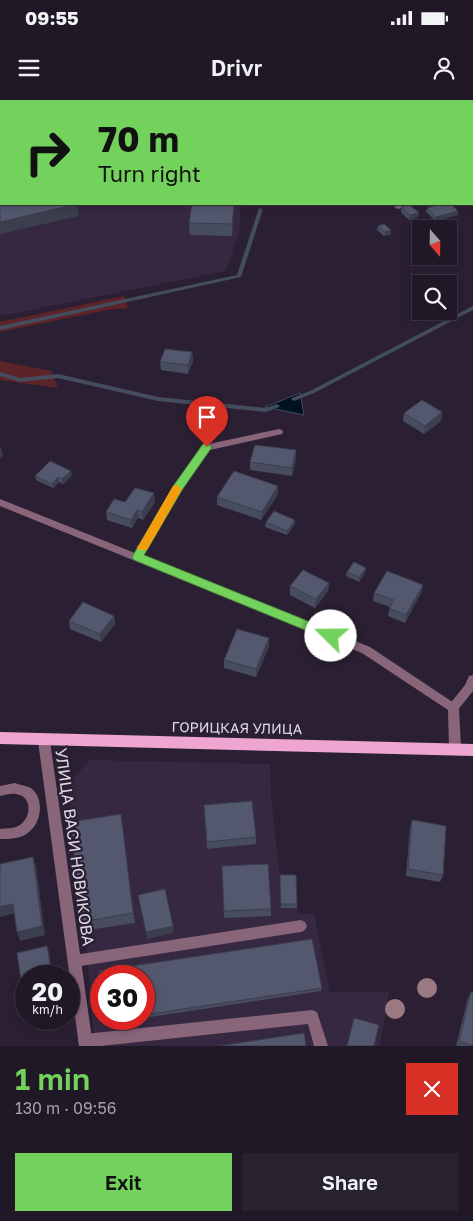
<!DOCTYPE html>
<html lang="en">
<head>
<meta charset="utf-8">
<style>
	body { margin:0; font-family:"Golos Text",sans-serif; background:#28212e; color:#f1f3f6; height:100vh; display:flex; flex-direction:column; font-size:19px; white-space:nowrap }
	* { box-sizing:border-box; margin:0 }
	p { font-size:16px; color:#a2a0a7 }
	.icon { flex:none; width:28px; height:28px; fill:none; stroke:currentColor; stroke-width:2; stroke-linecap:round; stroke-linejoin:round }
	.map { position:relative; height:946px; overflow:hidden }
	.drawer { display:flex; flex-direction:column; background:#201826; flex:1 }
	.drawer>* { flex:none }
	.top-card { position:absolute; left:0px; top:0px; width:474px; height:105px; box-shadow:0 2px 8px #0003,0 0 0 1px #3d3743; background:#73d25c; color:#111; overflow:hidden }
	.needle { width:32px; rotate:160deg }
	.buttons { position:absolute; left:412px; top:120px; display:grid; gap:10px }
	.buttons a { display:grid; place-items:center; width:45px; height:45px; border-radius:0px; background:#201826; box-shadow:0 2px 8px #0003,0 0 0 1px #3d3743; font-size:25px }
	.speed { position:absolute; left:15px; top:865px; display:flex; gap:10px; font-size:25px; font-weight:700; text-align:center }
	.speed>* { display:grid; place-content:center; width:65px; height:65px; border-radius:50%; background:#201826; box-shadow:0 2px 8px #0003,0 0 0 1px #3d3743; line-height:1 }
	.speed small { font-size:12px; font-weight:400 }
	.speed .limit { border:8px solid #d22; background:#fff; color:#111 }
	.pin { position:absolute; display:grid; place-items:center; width:42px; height:42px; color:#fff; margin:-51px -21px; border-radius:50% 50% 50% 0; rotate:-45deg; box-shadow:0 0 5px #0007 }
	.pin .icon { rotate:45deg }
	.me { position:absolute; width:55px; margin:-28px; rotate:292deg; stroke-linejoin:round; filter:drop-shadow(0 0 4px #0008) }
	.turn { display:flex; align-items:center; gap:18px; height:105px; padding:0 15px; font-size:22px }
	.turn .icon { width:65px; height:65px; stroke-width:2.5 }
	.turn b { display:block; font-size:35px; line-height:42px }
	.round { display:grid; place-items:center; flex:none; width:52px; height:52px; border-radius:0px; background:#28212e }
	.headline { display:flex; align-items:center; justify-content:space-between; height:85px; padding:0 15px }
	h1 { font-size:30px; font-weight:600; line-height:38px; color:#73d25c }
	.primary-button { display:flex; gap:10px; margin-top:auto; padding:10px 15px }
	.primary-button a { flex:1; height:58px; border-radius:0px; background:#73d25c; color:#111; font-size:20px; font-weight:600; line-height:58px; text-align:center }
	.primary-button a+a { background:#28212e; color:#f1f3f6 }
	.status { display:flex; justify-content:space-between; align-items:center; height:35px; padding:0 25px; background:#201826; direction:ltr }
	.status svg { height:14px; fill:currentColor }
	header { display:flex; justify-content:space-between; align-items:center; height:65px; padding:0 15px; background:#201826; font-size:22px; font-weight:600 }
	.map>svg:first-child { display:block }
	.built { fill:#362841; fill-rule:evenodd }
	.green { fill:#5c2328 }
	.water { fill:#012; stroke:#434d5d }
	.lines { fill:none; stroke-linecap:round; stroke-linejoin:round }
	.stream { fill:#434d5d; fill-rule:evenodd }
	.service { fill:#89657a; fill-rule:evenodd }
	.minor { fill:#89657a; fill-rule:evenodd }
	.primary { fill:#eea5d0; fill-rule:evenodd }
	.tree { fill:#9a7982 }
	.wall { fill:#474c5f }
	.shaded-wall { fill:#3a3e4d }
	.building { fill:#53586e; stroke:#3a3e4d }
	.route { fill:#73d25c; stroke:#4b883c }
	.slow { fill:#f59e0b }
	.labels { text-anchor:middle; stroke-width:4.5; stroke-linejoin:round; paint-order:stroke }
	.street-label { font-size:14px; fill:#e0d9e6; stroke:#2b2033 }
	.near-street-label { font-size:16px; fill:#e0d9e6; stroke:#2b2033 }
</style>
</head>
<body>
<div class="status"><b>09:55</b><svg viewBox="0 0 49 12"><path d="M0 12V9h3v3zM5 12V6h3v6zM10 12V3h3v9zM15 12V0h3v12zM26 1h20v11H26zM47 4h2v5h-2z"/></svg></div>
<header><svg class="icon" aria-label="menu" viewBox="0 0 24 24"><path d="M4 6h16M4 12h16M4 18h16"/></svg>Drivr<svg class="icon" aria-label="person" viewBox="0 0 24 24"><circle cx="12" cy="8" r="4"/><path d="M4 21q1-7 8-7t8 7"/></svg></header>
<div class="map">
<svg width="473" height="946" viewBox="0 0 473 946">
	<rect width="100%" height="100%" fill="#2b2033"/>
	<!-- built -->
	<path class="built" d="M0,0H213L1,1V104H241L239,132L226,171L0,216Z
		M90,660L270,664L271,696L280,778L296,779L298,814H314L330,892H389L380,946H95L86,843L82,831L69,683ZM101,876H144V919H101Z"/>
	<!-- green -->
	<path class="green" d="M124,196L128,208L107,210L0,232V222Z
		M0,261L51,271L58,288L0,280Z"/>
	<!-- water -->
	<path class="water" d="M300,293L304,315L265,307Z"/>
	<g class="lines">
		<!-- stream -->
		<path class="stream" d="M259,108L263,109L241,177L0,230V226L237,175Z
			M473,206V210L314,293L294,301L291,299L292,298L310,291Z
			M0,272L20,278L58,274L158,297L266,308L277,304L280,306L279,307L266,312L158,301L58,278L20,282L0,276Z"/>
		<!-- service -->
		<path class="service" d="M56,0H63V1H57Z
			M0,86H1V90H0Z
			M279,329L282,330L283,332L282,334L210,350L181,389L140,460H134L132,457L134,454L175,385L204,345Z
			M473,575V591L457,611L453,613L449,611L447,608L449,605L465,585L469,576Z
			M15,683C20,685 27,686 31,688C44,698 42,721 30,731C22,739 11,739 0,739V729C7,728 14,729 20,725C31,718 33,696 16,694C11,693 5,695 0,696V686Z
			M301,820L305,822L307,826L305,830L301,832L74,867L69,866L68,861L69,856L74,855Z
			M312,910L317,912L328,946H314L308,924L101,946H81L78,941L80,936L85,934Z"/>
		<!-- minor -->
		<path class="minor" d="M425,0H432V1H426Z
			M472,62H473V67H472Z
			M472,87H473V91H472Z
			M402,104H414L398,109L394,107Z
			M0,399L370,547L457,605L459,608L461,648L459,651L455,653L451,651L449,648L448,610L362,553L0,406Z
			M44,636L48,638L50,641L93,946H79L38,641L40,638Z"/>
		<!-- primary -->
		<path class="primary" d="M0,632L473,644V656L0,644Z"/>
	</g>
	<!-- trees -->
	<g class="tree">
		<circle cx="427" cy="888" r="10"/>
		<circle cx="395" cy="909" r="10"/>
	</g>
	<!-- wall -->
	<path class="wall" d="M234,104L232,136L190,135L189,123Z
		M401,107L419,113L418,117L409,120L401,112Z
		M427,108L458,111V115L436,121L426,112Z
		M378,126L391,130V134L384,136L377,130Z
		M192,252L193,261L188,274L161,270L160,262Z
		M442,312L441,321L424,334L403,321L404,313Z
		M296,359L292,376L250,370V362Z
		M72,375L63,384L59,382L53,388L36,380L35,376Z
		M278,394L261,420L217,405V397Z
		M155,402L143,420L138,418L132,428L107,420L106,412Z
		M266,422L295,424L287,435L265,427Z
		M366,468L365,473L359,482L346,476L347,472Z
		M329,483L328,491L315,508L290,495V486Z
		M423,485L421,493L405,523L388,516L390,507L373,501L374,493Z
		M114,516L115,524L101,542L70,529L69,521Z
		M269,546L256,577L224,568V560Z
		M204,705L256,737V744L207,749Z
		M412,720L443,775L440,782L406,776L410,727Z
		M122,724L135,823L82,831L80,822Z
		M222,766L271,809V816L224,818Z
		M280,779L297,804V808H281Z
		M144,876L322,888L321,891L144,918Z
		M471,892L473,946H456L468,898Z
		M103,919H141L104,925Z"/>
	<!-- shaded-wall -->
	<path class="shaded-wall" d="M0,38H1V53H0Z
		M77,104L79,116L0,134V122Z
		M234,104L232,136V124Z
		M458,111V115L436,121V117Z
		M419,113L418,117L409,120L410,115Z
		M391,130V134L384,136L385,132Z
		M192,252L193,261L188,274V265Z
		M442,312L441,321L424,334L425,326Z
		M1,347L3,356L0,358V348Z
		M296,350V359L292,376V368Z
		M71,371L72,375L63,384L62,379Z
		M58,377L59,382L53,388L52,384Z
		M278,386V394L261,420L262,412Z
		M154,393L155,402L143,420L142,412Z
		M137,410L138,418L132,428L131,420Z
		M295,420V424L287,435V431Z
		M366,468L365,473L359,482V477Z
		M329,483L328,491L315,508L316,499Z
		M423,485L421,493L405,523L406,515Z
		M114,516L115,524L101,542L100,534Z
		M269,538V546L256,577V569Z
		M33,757L36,766L45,835L20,841L17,832Z
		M13,804L17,813L0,817V807Z
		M173,826V833L147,839L146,832Z
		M47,846L49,852L53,876H35Z
		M26,878V885L23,886L21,880Z"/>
	<!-- building -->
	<path class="building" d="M0,0H10L11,1H1V38H0Z
		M460,0H473V10L472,1H461Z
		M0,89H1V104H77L0,122Z
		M192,104H234L232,124L189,123Z
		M441,104H451L458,111L436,117L427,108Z
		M410,105L419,113L410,115L401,107Z
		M384,124L391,130L385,132L378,126Z
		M165,249L192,252L188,265L160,262Z
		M422,300L442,312L425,326L404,313Z
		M255,345L296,350L292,368L250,362Z
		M50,361L71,371L62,379L58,377L52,384L35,376Z
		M234,371L278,386L262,412L217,397Z
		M135,388L154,393L142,412L137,410L131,420L106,412L114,399L125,402Z
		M274,411L295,420L287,431L266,422Z
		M354,462L366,468L359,477L347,472Z
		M303,470L329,483L316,499L290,486Z
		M387,471L423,485L406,515L389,508L394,500L374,493Z
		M83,502L114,516L100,534L69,521Z
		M237,529L269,538L256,569L224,560Z
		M252,701L256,737L207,742L204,705Z
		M121,714L133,813L80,822L71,722Z
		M412,720L446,726L443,775L408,769Z
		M33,757L42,826L17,832L13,804L0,807V764Z
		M268,764L271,809L224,811L222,766Z
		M280,775H296L297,804H281Z
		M165,789L173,826L146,832L138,795Z
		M312,839L322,888L144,915V876H101V898L99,871Z
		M47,846L51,872L35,876H26V878L21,880L17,853Z
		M471,892L473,893V946L459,941Z
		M354,918L379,925L374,946H347Z
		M103,919H121L103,922Z
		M304,933L306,946H219Z"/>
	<!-- route -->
	<path class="route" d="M207,343L212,347L182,390L144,455L335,532L337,536L335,539H327L134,460L132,457L174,385L203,344Z"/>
	<!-- slow -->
	<path class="slow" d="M177,385L182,389L147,450H139L137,447L139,445L173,386Z"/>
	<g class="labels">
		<!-- street labels -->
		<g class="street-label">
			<text transform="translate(237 628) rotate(1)" y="5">ГОРИЦКАЯ УЛИЦА</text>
		</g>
		<!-- near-street labels -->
		<g class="near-street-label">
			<text transform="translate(75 747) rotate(82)" y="6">УЛИЦА ВАСИ НОВИКОВА</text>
		</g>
	</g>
</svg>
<div class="buttons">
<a><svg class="needle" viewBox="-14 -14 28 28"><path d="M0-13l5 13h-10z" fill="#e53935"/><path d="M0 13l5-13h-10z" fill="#a2a0a7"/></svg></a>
<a><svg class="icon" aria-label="search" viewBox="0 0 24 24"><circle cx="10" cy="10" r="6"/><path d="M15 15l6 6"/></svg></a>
</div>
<div class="speed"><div>20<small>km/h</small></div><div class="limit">30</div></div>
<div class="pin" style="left:207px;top:347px;background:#d93025"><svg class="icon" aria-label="arrive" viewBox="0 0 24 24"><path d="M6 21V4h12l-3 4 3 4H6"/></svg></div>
<svg class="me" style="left:331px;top:536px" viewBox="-20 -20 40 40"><circle r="19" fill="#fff"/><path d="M0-13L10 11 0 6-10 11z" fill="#73d25c"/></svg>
<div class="top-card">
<div class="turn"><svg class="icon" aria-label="right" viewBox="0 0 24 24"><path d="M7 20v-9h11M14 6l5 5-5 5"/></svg><div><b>70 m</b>Turn right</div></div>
</div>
</div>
<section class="drawer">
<div class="headline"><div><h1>1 min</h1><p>130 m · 09:56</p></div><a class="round" style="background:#d93025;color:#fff"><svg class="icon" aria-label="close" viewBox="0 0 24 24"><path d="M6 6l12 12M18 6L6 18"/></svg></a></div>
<div class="primary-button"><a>Exit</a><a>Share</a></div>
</section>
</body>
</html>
